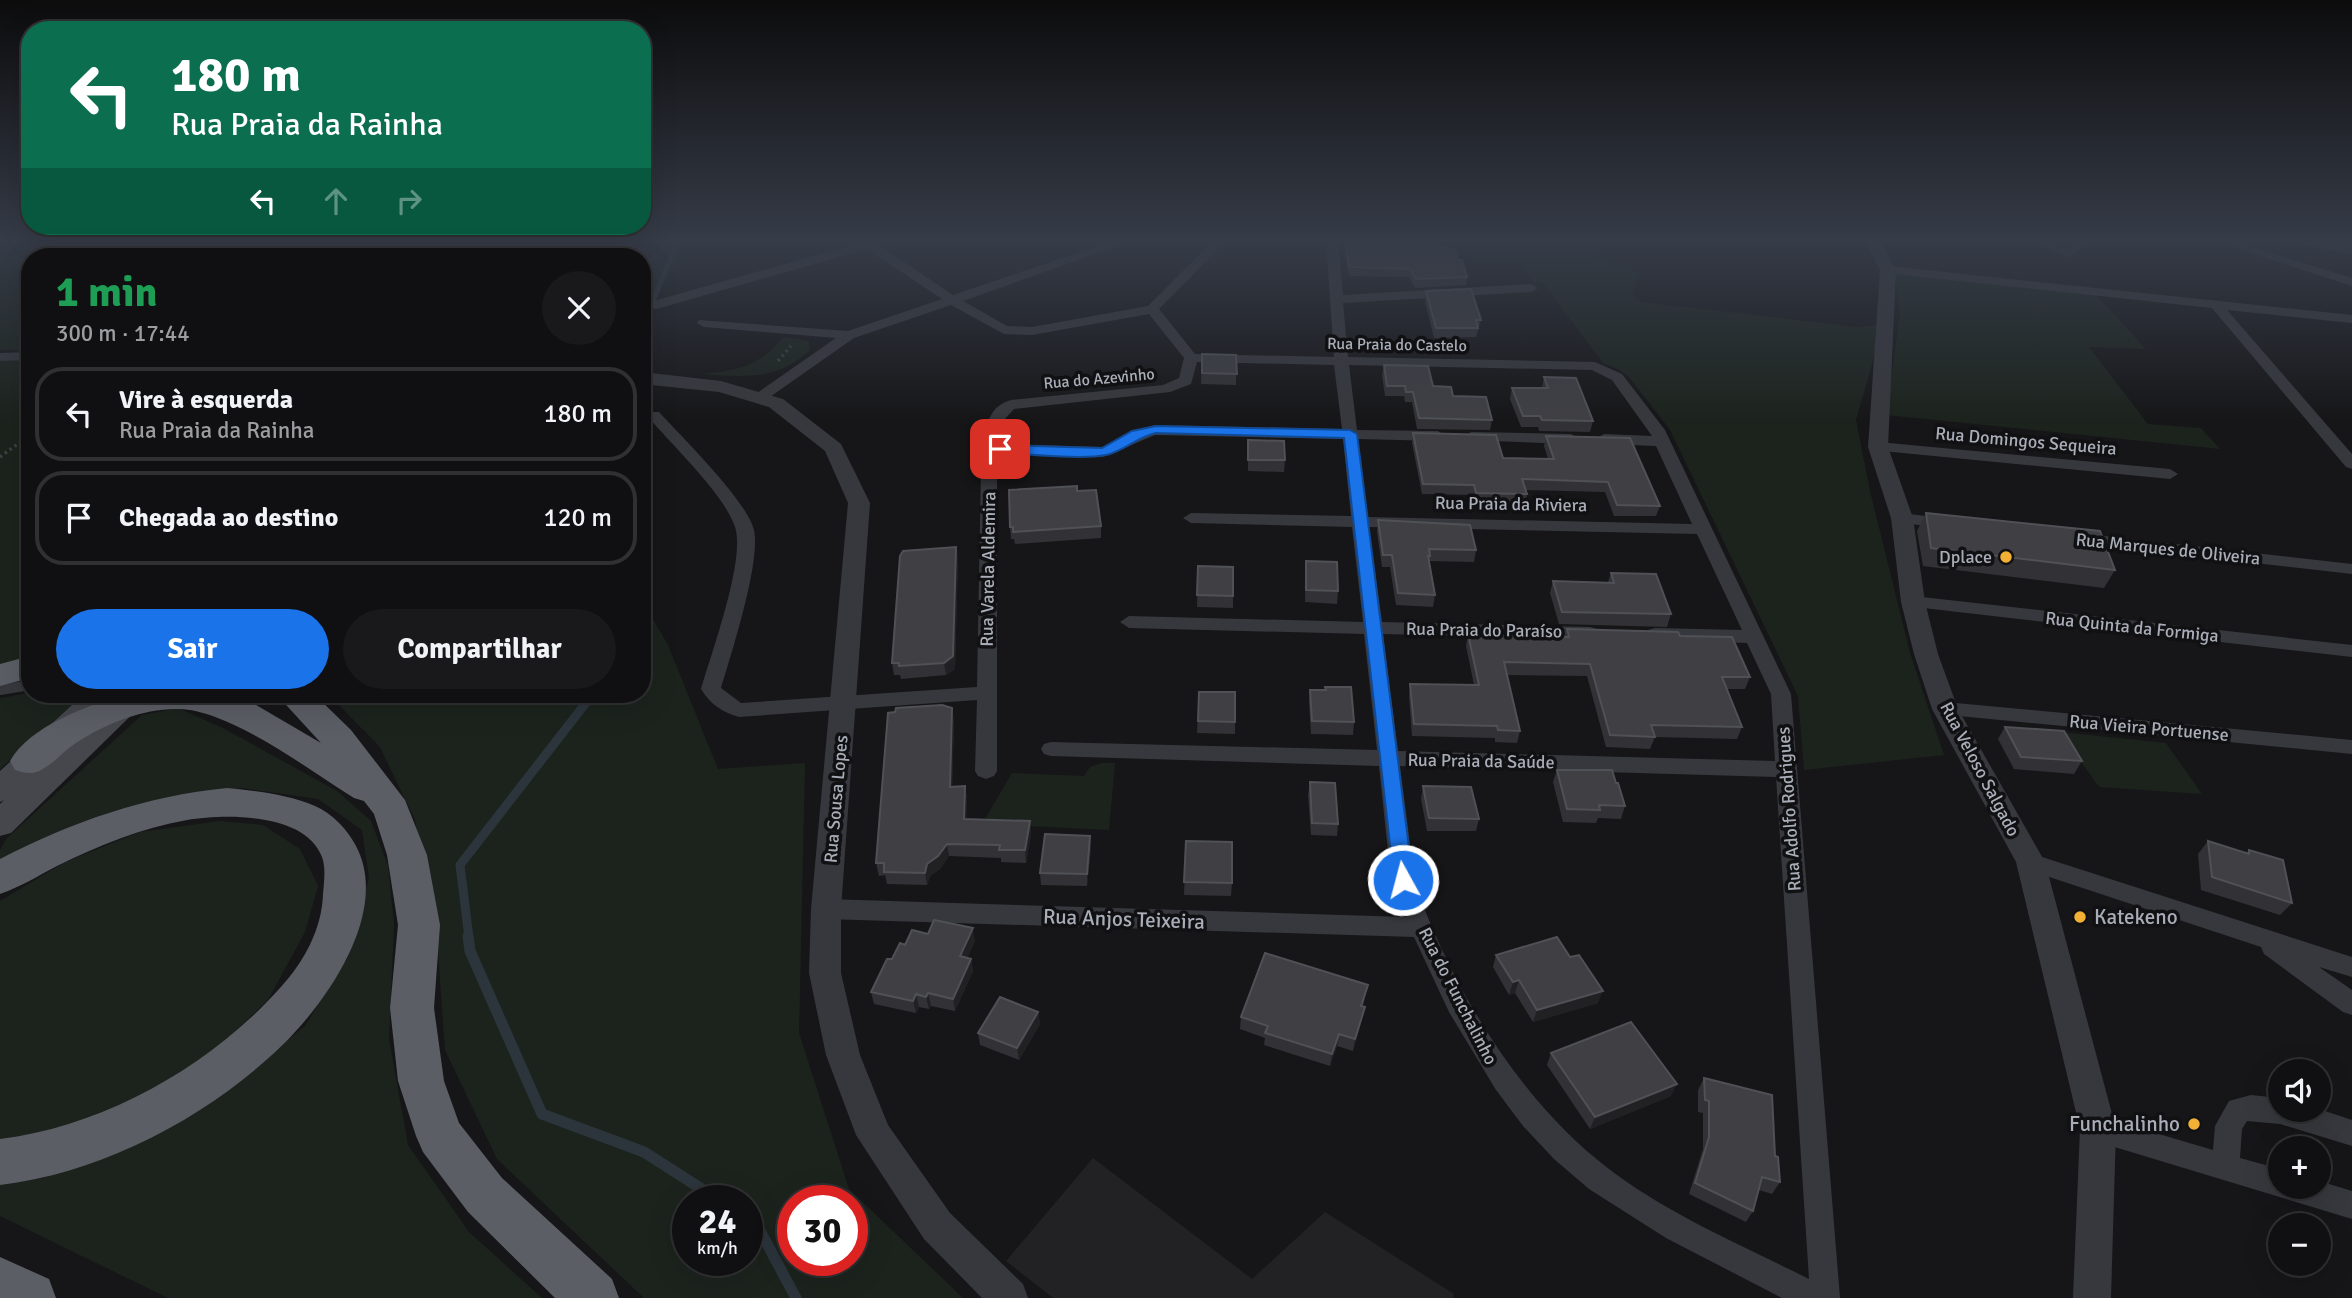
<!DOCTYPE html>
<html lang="pt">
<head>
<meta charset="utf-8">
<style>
	body { margin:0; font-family:Signika,sans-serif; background:#19191b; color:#f1f3f6; height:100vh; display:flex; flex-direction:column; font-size:26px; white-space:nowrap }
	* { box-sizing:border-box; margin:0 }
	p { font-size:23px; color:#9c9d9f }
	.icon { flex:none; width:38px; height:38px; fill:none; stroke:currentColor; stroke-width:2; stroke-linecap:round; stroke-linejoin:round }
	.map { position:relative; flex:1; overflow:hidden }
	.details { position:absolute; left:21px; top:248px; width:630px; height:455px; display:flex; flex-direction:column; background:#101012; border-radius:28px; box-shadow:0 7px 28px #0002,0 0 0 2px #303032 }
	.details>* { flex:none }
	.hud { position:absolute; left:21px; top:21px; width:630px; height:214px; border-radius:28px; box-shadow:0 7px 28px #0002,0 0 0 2px #303032; background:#0b6e4f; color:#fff; overflow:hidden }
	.tools { position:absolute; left:2268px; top:1059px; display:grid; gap:14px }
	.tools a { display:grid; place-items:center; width:63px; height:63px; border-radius:50%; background:#101012; box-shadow:0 7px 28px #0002,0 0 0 2px #303032; font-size:35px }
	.speed { position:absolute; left:672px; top:1185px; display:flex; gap:14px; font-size:35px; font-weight:700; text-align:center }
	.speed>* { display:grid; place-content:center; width:91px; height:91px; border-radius:50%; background:#101012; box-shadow:0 7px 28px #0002,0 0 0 2px #303032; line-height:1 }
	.speed small { font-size:18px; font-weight:400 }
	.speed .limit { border:10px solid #d22; background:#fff; color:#111 }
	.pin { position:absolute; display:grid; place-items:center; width:60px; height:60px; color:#fff; margin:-30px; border-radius:14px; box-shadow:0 4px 10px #0006 }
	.me { position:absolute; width:77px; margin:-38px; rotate:353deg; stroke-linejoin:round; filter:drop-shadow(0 0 5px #0008) }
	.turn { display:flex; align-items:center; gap:24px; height:147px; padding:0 35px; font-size:32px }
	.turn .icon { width:91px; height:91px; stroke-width:2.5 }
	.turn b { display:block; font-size:49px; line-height:60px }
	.lanes { display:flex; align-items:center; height:66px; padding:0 35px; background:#0003; justify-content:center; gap:35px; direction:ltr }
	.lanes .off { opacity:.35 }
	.round { display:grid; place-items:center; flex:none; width:74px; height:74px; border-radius:37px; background:#19191b }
	.headline { display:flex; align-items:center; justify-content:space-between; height:119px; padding:0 35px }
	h1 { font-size:42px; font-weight:700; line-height:52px; color:#1e9e55 }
	.primary-button { display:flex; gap:14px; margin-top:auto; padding:14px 35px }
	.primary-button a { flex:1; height:80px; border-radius:42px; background:#1a73e8; color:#fff; font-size:28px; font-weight:700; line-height:80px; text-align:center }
	.primary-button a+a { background:#19191b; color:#f1f3f6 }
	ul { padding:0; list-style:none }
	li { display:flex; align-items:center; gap:21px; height:94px; margin:0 14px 10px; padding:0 21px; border:4px solid #303032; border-radius:28px }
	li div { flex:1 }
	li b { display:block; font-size:26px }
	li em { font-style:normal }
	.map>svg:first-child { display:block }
	.built { fill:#222225 }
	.green { fill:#1c231d; fill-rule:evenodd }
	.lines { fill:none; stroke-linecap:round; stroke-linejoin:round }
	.stream-far2 { stroke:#2c353c; stroke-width:5 }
	.stream-far1 { stroke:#2c353c; stroke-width:9 }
	.stream { stroke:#2c353c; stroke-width:11 }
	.path { stroke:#3d3f44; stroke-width:3.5; stroke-dasharray:2.5 3.5; stroke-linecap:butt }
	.service { stroke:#37383d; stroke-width:10 }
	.minor { fill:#37383d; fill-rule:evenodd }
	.tertiary { fill:#37383d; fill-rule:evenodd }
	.secondary { fill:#45474d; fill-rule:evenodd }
	.trunk { fill:#5b5e65; fill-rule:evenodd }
	.wall { fill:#323236 }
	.shaded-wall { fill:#212124 }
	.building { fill:#3f3f44; stroke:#4f5156; stroke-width:2 }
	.route { fill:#1a73e8; stroke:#114b97; stroke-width:2 }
	.poi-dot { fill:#f2b134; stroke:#111113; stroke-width:2.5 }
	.labels { text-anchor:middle; stroke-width:7; stroke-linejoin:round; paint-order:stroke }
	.far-street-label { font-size:16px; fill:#a8adb8; stroke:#111113 }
	.street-label { font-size:18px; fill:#a8adb8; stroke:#111113 }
	.poi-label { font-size:18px; fill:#a8adb8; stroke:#111113; text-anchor:end }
	.near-poi-label { font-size:21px; fill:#a8adb8; stroke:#111113; text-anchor:start }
	.near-street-label { font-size:21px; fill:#a8adb8; stroke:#111113 }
</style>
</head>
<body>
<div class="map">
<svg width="2352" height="1298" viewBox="0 0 2352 1298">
	<rect width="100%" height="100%" fill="#161618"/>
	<!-- built -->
	<path class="built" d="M1093,1158L1252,1279L1325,1212L1454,1294L1453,1298H1053L1006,1261Z"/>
	<!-- green -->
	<path class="green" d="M0,240H580L537,257H30V351L0,350Z
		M658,240H686L675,268L642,307V270L655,252Z
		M1426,240H1578L1604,247L1597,260L1640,274L1632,294L1641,302L1858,327L1876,325L1875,354L1856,420L1870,491L1910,653L1944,755L1804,770L1798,696L1670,430L1629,377L1618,369L1603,363L1543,283H1535L1519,261L1437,256Z
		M604,242L608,245C587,262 574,257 548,257L571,245Z
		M1894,273L2096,295L2146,349L2089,347L2148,424L2201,428L2220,449L1886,415L1900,313Z
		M784,337L809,341L810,350C779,381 741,377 701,374C741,370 757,367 784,337Z
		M30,359V658L0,666V360Z
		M642,600L668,645L718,769L805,763L799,1033L849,1189L963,1298H644L497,1159L445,1050L438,952L415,820L380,747L329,695H642ZM688,1200H747V1260H688ZM793,1200H852V1260H793Z
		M30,693V695H84L0,769V698Z
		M178,708L223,728L337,791L371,821L388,866L394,923L389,1039L408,1145L469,1232L542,1298H168L0,1216V1184L48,1177L122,1146L228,1088L305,1026L348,957L369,878L362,830L318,799L242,788L154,803L0,865V850L7,838L142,715Z
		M2060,732L2166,743L2202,794L2099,787Z
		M1102,763H1115L1109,830L982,824L1012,773L1084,776L1090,767Z
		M220,821L263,825L300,849L318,886L305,932L268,1000L203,1062L123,1111L0,1142V901L65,862L140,832Z"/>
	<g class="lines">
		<!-- stream-far2 -->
		<path class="stream-far2" d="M642,316L654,299L678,240"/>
		<!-- stream-far1 -->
		<path class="stream-far1" d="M469,938L460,865L592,695"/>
		<!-- stream -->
		<path class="stream" d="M468,936L470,951L542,1114L644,1152L719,1200
			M747,1219L757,1225L796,1298"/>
		<!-- path -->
		<path class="path" d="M778,361L791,346
			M0,457L30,435"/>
		<!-- service -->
		<path class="service" d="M0,690L30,685"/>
		<!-- minor -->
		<path class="minor" d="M857,240H882L879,245L953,295L1116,240H1134L963,301L1007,326L1032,327L1148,306L1214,240H1227L1159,309L1195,354L1334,357L1326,240H1338L1343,295L1531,284L1538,288L1531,292L1343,303L1348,357L1595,362L1622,374L1665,430L1791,694L1840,1298H1782L1666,1238L1589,1189L1554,1159L1523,1126L1496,1090L1449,1012L1414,937L826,919L818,916L814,909L818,902L826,899L1406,917L1391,880L1379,766L1051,756L1044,754L1041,749L1044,744L1051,742L1377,750L1364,634L1129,628L1120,622L1129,616L1363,622L1352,527L1191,523L1183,518L1191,513L1351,516L1343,439L1155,435L1103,457L1005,454L997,469V771L994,776L986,779L978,776L975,771L977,700L739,717C722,712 710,704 701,689C711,654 746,559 735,527C724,494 673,446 649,418L646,415L649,412H659C681,436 747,501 754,530C761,562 731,654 721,688L741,703L977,687L981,469L992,450L985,442C986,423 990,406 1011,400L1163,385L1179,378L1184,358L1149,314L1032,335L1004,334L951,305L854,338L767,399H757L755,396L757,393L836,338L704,327L697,323L699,320L848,331L942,299L867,249L660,308L655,309L648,305L650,302L859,243ZM1197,362L1334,365L1342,429L1155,425L1135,430L1102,447L1004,444L1001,441L1004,420L1014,409L1170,392L1191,384ZM1349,365L1592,370L1612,380L1652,436L1604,434L1596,439L1604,444L1656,446L1692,524L1368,517L1358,439L1438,441L1446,436L1438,431L1357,430ZM1369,527L1697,534L1742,630L1655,628L1648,630L1646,634L1648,638L1655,640L1747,643L1771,694L1775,761L1398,751L1383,634L1590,639L1597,637L1599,633L1597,629L1590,627L1382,622ZM1400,766L1776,777L1809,1279C1742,1245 1669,1215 1609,1169C1522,1104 1449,985 1415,882C1412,871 1412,857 1410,845C1407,819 1403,792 1400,766Z
			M2022,240H2041L2067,249L2082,240H2097L2068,257Z
			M2211,240H2230L2352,278V286Z
			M1888,266L2352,315V323L2227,310L2352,454V469L2346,467L2212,308L1884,273V267Z
			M30,352V360L0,361V353Z
			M1471,432L1571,434L1579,439L1571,444L1465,440L1463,437Z
			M1878,442L2170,469L2178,474L2170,479L1872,450L1870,447L1872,444Z
			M1902,513L1948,519L1957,524L1948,529L1896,522L1894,518L1896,514Z
			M2078,533L2352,564V574L2072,542L2069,538L2072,534Z
			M1913,596L2352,645V657L1906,606L1904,602Z
			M1945,702L2352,740V754L1938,714L1935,709L1938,704Z
			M2030,853L2352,957V977L2319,967L2352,990V1015L2343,1012L2264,954L2261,947L2022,868L2019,862L2022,856Z
			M2251,1095L2280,1098V1110L2319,1109L2352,1120V1146L2280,1124L2247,1121L2242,1129L2240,1158L2280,1169V1186H2319V1181L2352,1191V1219L2098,1142L2088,1138L2084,1129L2088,1120L2098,1116L2213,1150L2215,1126L2229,1101Z"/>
		<!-- tertiary -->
		<path class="tertiary" d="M1864,240H1880L1896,270L1888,447L1913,518L1925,602L1938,654L1958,709L2045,862L2116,1129L2111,1298H2073L2080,1129L2016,862L1932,709L1914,654L1901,602L1891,518L1868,447L1880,270Z
			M2296,240H2330L2352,244V254L2304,245Z
			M642,372L721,381L783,399L841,444L870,503L841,909V973L860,1055L888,1125L950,1213L1023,1284L1028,1298H982L924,1239L856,1135L826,1055L809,973L811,909L848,503L825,451L769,407L719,392L642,384Z"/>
		<!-- secondary -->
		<path class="secondary" d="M619,240H637L628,257H610Z
			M83,695H115L112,701L119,695H152L11,833L0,836V804L4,800L0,802V771Z"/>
		<!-- trunk -->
		<path class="trunk" d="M30,656V678L0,686V664Z
			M125,695C167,695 210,691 251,702L321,743L277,695H315L351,730L405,800L427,855L440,925L434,1008L444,1081L459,1123L502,1178L612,1279L619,1298H555L468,1212L423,1152L416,1136L398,1081L390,1008L398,925L387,855L374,814L364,801L354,798C309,770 230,710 179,709C145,708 107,723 79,741C65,749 55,763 41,770C32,775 24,773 15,770L10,761C30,726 88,705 125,695Z
			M227,788C257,791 287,794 315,806C333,814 347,829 356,846C392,914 322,1010 273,1054C200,1121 99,1173 0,1185V1139C105,1126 210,1066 280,988C304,962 322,929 323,894C324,882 326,868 322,857C305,812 225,814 187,820C141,828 98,846 57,866C38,876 20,887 0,894V859C71,822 146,796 227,788Z
			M0,1257L49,1279L56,1298H0Z"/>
	</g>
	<!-- wall -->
	<path class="wall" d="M1343,240H1432L1436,247L1458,260L1467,277L1466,285L1415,288L1409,277L1349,276Z
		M1426,291L1481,320L1476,337L1434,338L1425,301Z
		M1202,354L1236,355V385L1201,384Z
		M1384,365L1433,386L1492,420L1490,430L1417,429L1412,402H1405L1404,396H1385L1382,375Z
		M1544,377L1593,421L1590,432L1539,431L1538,427H1521L1510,399L1512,388H1542Z
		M1413,433L1503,458L1548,459L1544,446L1546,436L1660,506L1656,516H1614L1605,492L1526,490L1527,494L1525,504L1474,503L1472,495L1422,494L1412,443Z
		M1248,440L1285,460L1284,472L1248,471Z
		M1077,491L1101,526V538L1015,544L1014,539H1011L1010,527Z
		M1926,513L2115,570L2104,588L1923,566L1917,531Z
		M1378,520L1476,550L1474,562L1429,561L1435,595L1433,607L1396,605L1390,567H1382L1377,532Z
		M956,547L958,559L955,669L946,675L901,679L900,675H894L892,663Z
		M1306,561L1338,591L1337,604L1305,602Z
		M1198,566L1233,596V608L1197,607Z
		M1611,573L1671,614L1667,627L1559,624L1550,593L1553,581L1608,582Z
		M1567,629L1680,636L1750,677L1745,689H1727L1742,727L1737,739L1655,737L1650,749L1606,747L1587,676L1506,675L1520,731L1517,743L1495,742V738L1412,736L1409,696L1410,684L1474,685L1466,646L1468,634L1565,636Z
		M1325,687L1354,722L1353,735L1311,734L1309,702L1310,690H1325Z
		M1199,692L1235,722V734L1197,733Z
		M954,721L952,787L965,786L967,798L966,819L1030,821L1031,834L1026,863L1001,862V858L949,856L940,869L930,876L927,885L887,884L885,875L879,876L876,863Z
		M2005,727L2082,761L2074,774L2014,769L1998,739Z
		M1557,770L1625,806L1621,819L1598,818L1596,823L1563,822L1553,782Z
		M1310,782L1338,824L1337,836L1311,835L1308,795Z
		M1423,786L1479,819L1476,831H1427L1421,799Z
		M1090,836L1091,848L1087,886L1041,885L1040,873Z
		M1186,841L1232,883L1231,896L1184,895Z
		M2208,841L2246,853L2249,850L2292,903L2280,915L2201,890L2198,854Z
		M928,934L975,941L967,958L971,959L973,971L955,1011L931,1006L929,1009L919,1007L916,1013L874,1004L871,992L905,945Z
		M1496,955L1570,957L1598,1003L1533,1022L1515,993L1509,995L1493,967Z
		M1368,985L1363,1006L1362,1019L1353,1051L1337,1046L1330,1066L1264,1045L1265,1038L1240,1029L1241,1017Z
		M1038,1012L1040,1024L1019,1060L980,1045L978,1033Z
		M1551,1053L1671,1096L1590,1129L1547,1065Z
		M1704,1078L1775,1156L1780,1182L1772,1194L1759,1190L1753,1211L1746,1222L1689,1194L1703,1149V1113L1698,1112V1090Z"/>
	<!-- shaded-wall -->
	<path class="shaded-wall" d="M956,547L958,559L955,669L946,675L944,663Z
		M952,708L954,721L952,800L950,787Z
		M965,786L967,798L966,832L964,819Z
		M1030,821L1031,834L1026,863L1025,850Z
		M1090,836L1091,848L1087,886V874Z
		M947,844L949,856L940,869L930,876L927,885L925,873L927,864Z
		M973,928L975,941L962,969L960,956Z
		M971,959L973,971L955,1011L953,999Z
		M1519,980L1515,993L1509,995L1513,982Z
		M1603,991L1598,1003L1533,1022L1537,1010Z
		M928,993L931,1006L929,1009L926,997Z
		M916,994L919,1007L916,1013L913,1001Z
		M1365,1007L1362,1019L1353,1051L1355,1039Z
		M1038,1012L1040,1024L1019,1060L1017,1048Z
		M1339,1034L1337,1046L1330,1066L1332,1054Z
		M1677,1084L1671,1096L1590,1129L1595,1117Z"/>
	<!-- building -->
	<path class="building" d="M1345,240H1432L1436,247L1454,249L1458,260H1462L1467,277L1416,279L1410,269L1349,267Z
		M1471,289L1481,320H1476L1478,328H1436L1426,291Z
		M1202,354L1236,355L1237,374L1202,373Z
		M1384,365L1428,366L1433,386L1451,387L1453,396L1486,397L1492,420L1419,418L1413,392H1406L1405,386H1387Z
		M1544,377L1576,378L1593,421L1542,420L1540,416H1523L1512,388H1548Z
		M1413,433L1496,435L1503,458L1554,459L1546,436L1630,438L1660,506L1617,505L1608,482L1522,479L1527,494L1476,493L1474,485L1423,484Z
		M1248,440L1284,441L1285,460H1248Z
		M1077,486V491L1096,490L1101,526L1013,532V527H1010L1009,490Z
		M1926,513L2100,531L2115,570L1931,548Z
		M1378,520L1470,525L1476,550L1429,549L1430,556H1428L1435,595L1398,593L1392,555H1383Z
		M956,547L953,656L944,663L899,666V663H892L900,556L903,551Z
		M1306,561L1337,562L1338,591L1306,590Z
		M1198,566L1233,567V596L1197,595Z
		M1611,573L1656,574L1671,614L1562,612L1553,581L1614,583Z
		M1567,629L1678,632L1680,636L1732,637L1750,677H1722L1742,727L1651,725L1655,737L1610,735L1590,664L1504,662L1520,731L1498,730L1497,726L1414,724L1410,684L1479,685L1468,634L1569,637Z
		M1325,687H1351L1354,722L1312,721L1310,690H1326Z
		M1199,692H1235V722L1198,721Z
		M942,705L952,708L950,787L965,786L964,819L1030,821L1025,850H999L1000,845L947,844L938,856L927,864L925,873L884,872V863H876L888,713L895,712L896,708Z
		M2005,727L2064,731L2082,761L2021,757Z
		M1557,770H1612L1616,783H1618L1625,806L1599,805L1600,810L1567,809Z
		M1310,782L1335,783L1338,824L1312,823Z
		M1423,786L1471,787L1479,819L1429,818Z
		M1045,834L1090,836L1087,874L1040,873Z
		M1186,841L1232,842V883L1184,882Z
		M2208,841L2249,854V850L2283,860L2292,903L2212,877Z
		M934,920L973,928L960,956L971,959L953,999L928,993L926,997L916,994L913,1001L871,992L887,959H892L900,943L905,945L912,930L928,934Z
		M1557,937L1570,957L1579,955L1603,991L1537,1010L1519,980L1513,982L1496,955Z
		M1265,953L1368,985L1361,1006L1365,1007L1355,1039L1339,1034L1332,1054L1265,1033L1268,1026L1241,1017Z
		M1000,997L1038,1012L1017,1048L978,1033Z
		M1631,1022L1677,1084L1595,1117L1551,1053Z
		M1704,1078L1772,1095L1775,1156L1778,1157L1780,1182L1762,1177L1753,1211L1695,1183L1709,1137V1101L1705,1100Z"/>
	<!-- sky -->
	<linearGradient id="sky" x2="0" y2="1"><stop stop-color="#0c0c0d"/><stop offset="0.57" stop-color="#363c48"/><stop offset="1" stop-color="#363c48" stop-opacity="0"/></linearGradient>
	<rect width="2352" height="422" fill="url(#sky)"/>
	<!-- route -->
	<path class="route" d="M1156,426L1350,430L1357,434L1413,880L1410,885L1403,888L1397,885L1394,880L1344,438L1156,433C1137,437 1124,451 1106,455C1081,460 1028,454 1000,453L994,449L1000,445L1102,448L1132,431Z"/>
	<!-- markers -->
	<g class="poi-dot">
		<circle cx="2006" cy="557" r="7"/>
		<circle cx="2080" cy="917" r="7"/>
		<circle cx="2194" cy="1124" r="7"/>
	</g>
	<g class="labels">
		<!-- far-street labels -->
		<g class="far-street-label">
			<text transform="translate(1397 344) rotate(1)" y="6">Rua Praia do Castelo</text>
			<text transform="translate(1099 378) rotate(-5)" y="6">Rua do Azevinho</text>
		</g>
		<!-- street labels -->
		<g class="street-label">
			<text transform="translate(2026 441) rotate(5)" y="6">Rua Domingos Sequeira</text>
			<text transform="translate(1511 504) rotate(1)" y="6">Rua Praia da Riviera</text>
			<text transform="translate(2168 549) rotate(6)" y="6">Rua Marques de Oliveira</text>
			<text transform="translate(988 569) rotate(-89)" y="6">Rua Varela Aldemira</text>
			<text transform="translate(2132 627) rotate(6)" y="6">Rua Quinta da Formiga</text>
			<text transform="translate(1484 630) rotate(1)" y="6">Rua Praia do Paraíso</text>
			<text transform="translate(2149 728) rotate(5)" y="6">Rua Vieira Portuense</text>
			<text transform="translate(1481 761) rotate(1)" y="6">Rua Praia da Saúde</text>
			<text transform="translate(1980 769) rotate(62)" y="6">Rua Veloso Salgado</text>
			<text transform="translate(836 799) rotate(-85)" y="6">Rua Sousa Lopes</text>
			<text transform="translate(1789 809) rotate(-94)" y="6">Rua Adolfo Rodrigues</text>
			<text transform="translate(1458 996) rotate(63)" y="6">Rua do Funchalinho</text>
		</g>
		<!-- poi labels -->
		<g class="poi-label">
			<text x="1992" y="563">Dplace</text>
		</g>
		<!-- near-poi labels -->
		<g class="near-poi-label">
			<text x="2094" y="924">Katekeno</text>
			<text x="2180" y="1131" text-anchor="end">Funchalinho</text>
		</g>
		<!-- near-street labels -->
		<g class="near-street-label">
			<text transform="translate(1124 919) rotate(2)" y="7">Rua Anjos Teixeira</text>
		</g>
	</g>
</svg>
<div class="tools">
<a><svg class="icon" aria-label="sound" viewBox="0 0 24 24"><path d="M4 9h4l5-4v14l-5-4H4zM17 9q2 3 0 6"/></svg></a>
<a>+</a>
<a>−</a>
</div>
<div class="speed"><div>24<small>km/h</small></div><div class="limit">30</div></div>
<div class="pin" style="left:1000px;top:449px;background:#d93025"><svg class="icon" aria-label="arrive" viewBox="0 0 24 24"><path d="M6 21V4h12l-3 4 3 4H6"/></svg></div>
<svg class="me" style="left:1403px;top:880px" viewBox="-20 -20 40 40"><circle r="17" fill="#1a73e8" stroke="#fff" stroke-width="3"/><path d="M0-11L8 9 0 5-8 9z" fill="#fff"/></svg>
<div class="hud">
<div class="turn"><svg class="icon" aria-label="left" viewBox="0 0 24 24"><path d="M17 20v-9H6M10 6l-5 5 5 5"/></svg><div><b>180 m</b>Rua Praia da Rainha</div></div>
<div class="lanes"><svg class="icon" aria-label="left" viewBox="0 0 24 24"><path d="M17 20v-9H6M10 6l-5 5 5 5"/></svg><svg class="icon off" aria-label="ahead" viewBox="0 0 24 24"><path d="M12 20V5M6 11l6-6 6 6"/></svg><svg class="icon off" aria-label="right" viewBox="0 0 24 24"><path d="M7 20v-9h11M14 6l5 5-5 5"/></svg></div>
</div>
<section class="details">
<div class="headline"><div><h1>1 min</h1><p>300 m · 17:44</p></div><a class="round"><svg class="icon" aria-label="close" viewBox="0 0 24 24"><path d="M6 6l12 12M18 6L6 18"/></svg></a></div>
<ul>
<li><svg class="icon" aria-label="left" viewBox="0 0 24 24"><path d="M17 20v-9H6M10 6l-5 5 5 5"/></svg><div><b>Vire à esquerda</b><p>Rua Praia da Rainha</p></div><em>180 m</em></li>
<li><svg class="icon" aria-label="arrive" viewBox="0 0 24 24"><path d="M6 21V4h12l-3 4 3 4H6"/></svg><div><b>Chegada ao destino</b></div><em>120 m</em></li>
</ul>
<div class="primary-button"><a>Sair</a><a>Compartilhar</a></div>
</section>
</div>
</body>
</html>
